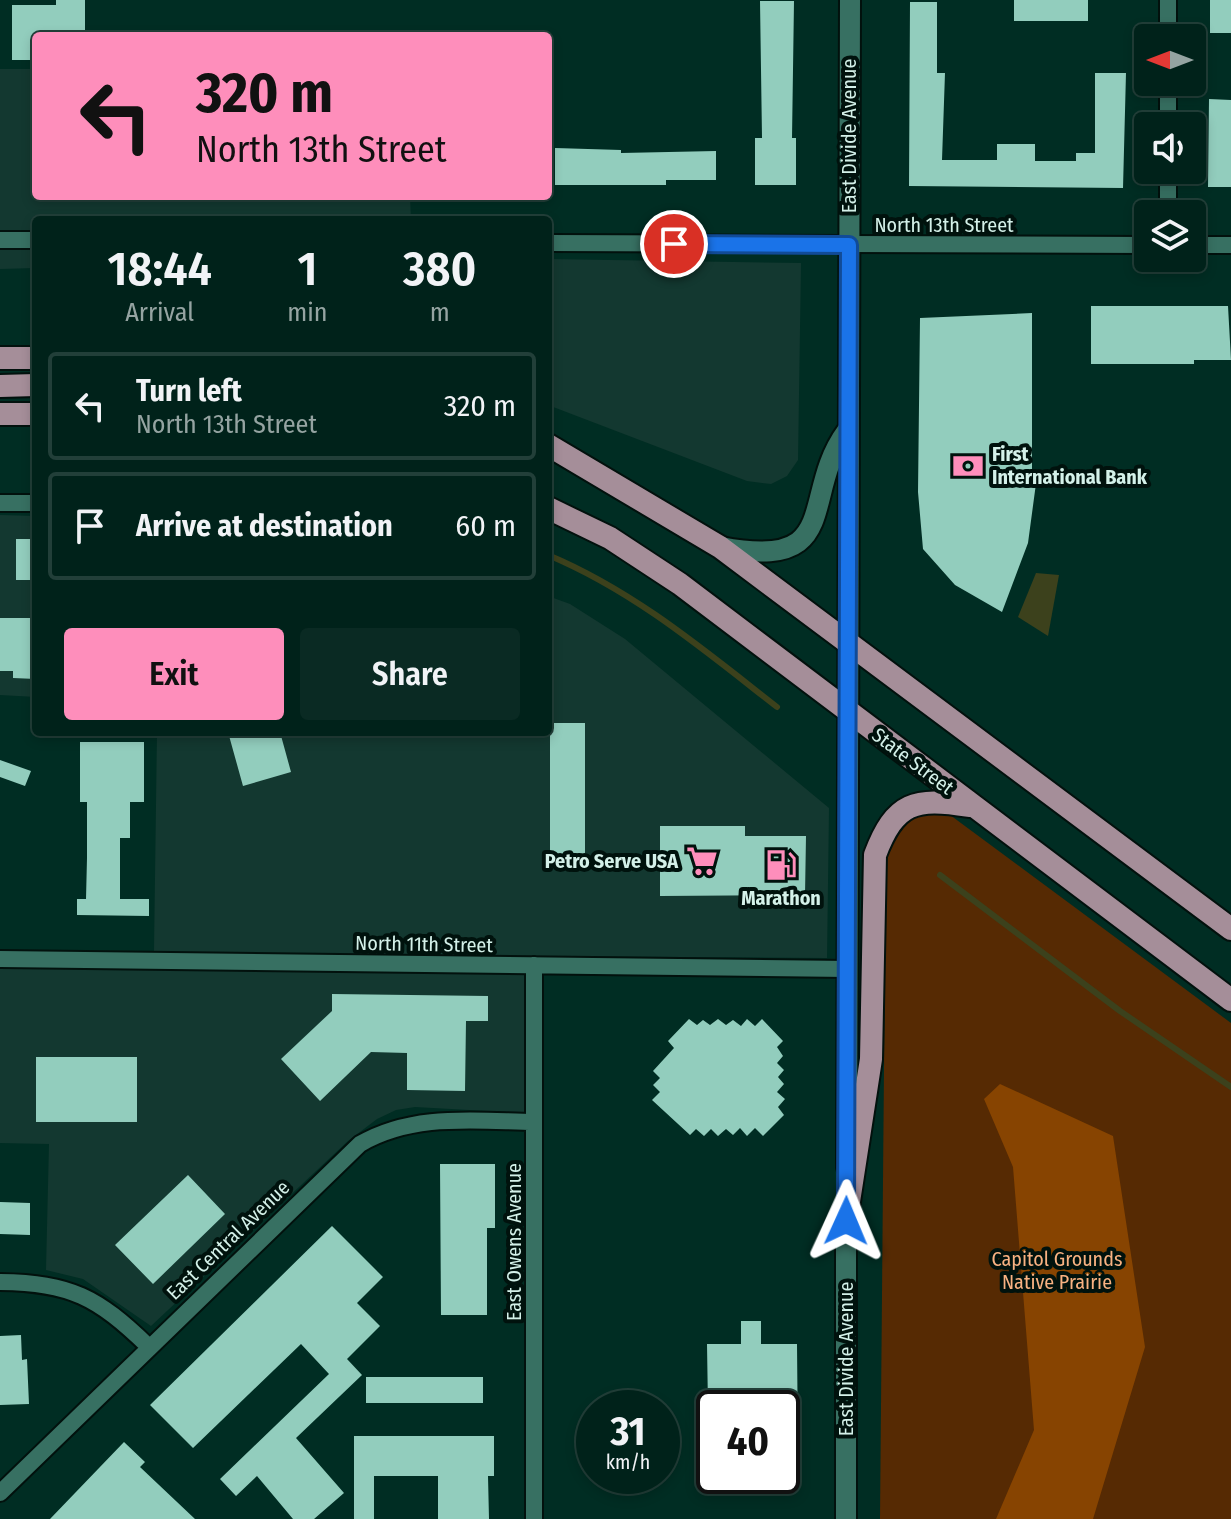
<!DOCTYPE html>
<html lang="en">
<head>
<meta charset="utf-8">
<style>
	body { margin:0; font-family:"Fira Sans Condensed",sans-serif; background:#0a2a23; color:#f1f3f6; height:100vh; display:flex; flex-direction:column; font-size:30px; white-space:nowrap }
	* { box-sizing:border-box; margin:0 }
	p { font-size:26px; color:#95a4a2 }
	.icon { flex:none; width:44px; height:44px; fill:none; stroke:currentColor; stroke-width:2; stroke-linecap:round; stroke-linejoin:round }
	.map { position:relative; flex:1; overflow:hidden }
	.details { position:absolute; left:32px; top:216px; width:520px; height:520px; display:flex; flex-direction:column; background:#00221a; border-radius:8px; box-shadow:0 4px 12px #0003,0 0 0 2px #223f39 }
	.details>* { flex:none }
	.guide { position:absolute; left:32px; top:32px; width:520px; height:168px; border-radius:8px; box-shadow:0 4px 12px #0003,0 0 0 2px #223f39; background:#fe8ebb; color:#111; overflow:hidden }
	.needle { width:52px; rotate:270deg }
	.tools { position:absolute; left:1134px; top:24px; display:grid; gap:16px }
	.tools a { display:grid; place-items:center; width:72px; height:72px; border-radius:8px; background:#00221a; box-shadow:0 4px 12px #0003,0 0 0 2px #223f39; font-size:40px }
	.speed { position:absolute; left:576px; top:1390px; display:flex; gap:16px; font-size:40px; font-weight:700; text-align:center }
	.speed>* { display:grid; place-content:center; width:104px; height:104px; border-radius:50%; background:#00221a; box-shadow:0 4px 12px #0003,0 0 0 2px #223f39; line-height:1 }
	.speed small { font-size:20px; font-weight:400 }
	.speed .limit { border:4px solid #111; border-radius:12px; background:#fff; color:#111 }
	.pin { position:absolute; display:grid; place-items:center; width:68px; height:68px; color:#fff; margin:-34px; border:4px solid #fff; border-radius:50%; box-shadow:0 2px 8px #0007 }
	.me { position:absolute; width:88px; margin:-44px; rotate:1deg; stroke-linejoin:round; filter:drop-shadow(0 0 6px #0008) }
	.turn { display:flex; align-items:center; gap:28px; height:168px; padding:0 32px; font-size:36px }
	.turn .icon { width:104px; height:104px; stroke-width:2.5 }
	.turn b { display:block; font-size:56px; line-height:68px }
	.eta { display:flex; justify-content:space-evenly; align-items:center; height:136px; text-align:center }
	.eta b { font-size:48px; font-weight:600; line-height:56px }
	.cta { display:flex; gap:16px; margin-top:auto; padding:16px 32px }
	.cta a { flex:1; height:92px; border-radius:8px; background:#fe8ebb; color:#111; font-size:32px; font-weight:600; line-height:92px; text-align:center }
	.cta a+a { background:#0a2a23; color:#f1f3f6 }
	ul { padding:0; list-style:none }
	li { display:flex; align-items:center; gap:24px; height:108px; margin:0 16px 12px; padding:0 16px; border:4px solid #223f39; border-radius:8px }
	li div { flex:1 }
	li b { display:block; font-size:30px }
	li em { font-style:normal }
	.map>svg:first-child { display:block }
	.built { fill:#133830 }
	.green { fill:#562a03 }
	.forest { fill:#874401 }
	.water { fill:#3c411c }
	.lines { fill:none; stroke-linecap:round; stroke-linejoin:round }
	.stream { stroke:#3c411c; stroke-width:6 }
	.building { fill:#92cdbd }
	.minor-casing { stroke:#02110d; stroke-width:20 }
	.tertiary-casing { stroke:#02110d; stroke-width:24 }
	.primary-casing { stroke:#02110d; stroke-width:26 }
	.minor { stroke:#377062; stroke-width:16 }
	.tertiary { stroke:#377062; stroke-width:20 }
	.primary { stroke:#a58e99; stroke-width:22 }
	.route-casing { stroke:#114b97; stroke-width:20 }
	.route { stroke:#1a73e8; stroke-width:14 }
	.labels { text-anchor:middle; stroke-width:8; stroke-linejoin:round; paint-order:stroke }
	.street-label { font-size:20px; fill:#d4f1e9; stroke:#00120d }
	.poi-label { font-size:20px; font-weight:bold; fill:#d4f1e9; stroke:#00120d; text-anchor:start }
	.park-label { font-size:20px; fill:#f8b282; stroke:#00120d }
</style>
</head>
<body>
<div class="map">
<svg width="1231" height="1519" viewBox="0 0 1231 1519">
	<rect width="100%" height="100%" fill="#002d23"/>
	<!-- built -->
	<path class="built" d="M0,69H36V196H410L411,220H36V268L0,269Z
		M548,259L801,263L798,460L787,476L771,484L747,481L548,405Z
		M0,515L36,516V697L0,695Z
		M548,596L570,604L625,639L829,808L827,958L525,956L524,1113L415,1107L396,1110L377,1119L348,1141L151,1326L83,1279L46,1270L49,1144L0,1143V950L154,951L157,732H548Z"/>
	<!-- green -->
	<path class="green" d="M914,809L946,812L1231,1023V1519H880L886,844Z"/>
	<!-- forest -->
	<path class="forest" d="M1000,1084L1113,1136L1145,1347L1093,1519H996L1034,1430L1013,1167L984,1099Z"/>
	<!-- water -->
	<path class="water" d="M1036,573L1059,575L1048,636L1018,617Z"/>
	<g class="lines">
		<!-- stream -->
		<path class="stream" d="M548,555C634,591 704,650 777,707
			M940,875L1120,1011L1231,1087"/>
	</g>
	<!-- building -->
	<path class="building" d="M56,0H85V31H44V36H36V60H12V5H56Z
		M1014,0H1088V21H1014Z
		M1210,0H1231V33H1210Z
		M760,1H794L792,138H796V185H755V138H762Z
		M910,2H937V73H945L942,160H997V144H1035V161H1076V153H1095V73H1126L1123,188L909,186Z
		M1209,99L1231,100V187H1208Z
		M555,148L621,150V153L716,151V180H666V185H555Z
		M1091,306H1228L1231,360H1194V364H1091Z
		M1032,313V476H1037L1028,543L1002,612L955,585L923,549L918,492L920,318Z
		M16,539H36V580H16Z
		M0,618H36V679L13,678V671H0Z
		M550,723H585V861H550Z
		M228,732H280L291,772L243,786Z
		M80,742H144V802H130V838H120V899H149V916L77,915V899H86L87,858V802H80Z
		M0,760L31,771L25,786L0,777Z
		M660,826H745V836H806L805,895L660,896Z
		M332,994L488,996V1021H466L465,1091L407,1090V1053L371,1052L320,1101L281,1059L332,1011Z
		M689,1019L697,1025L703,1020L710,1025L718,1019L726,1025L733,1020L741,1026L747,1019L755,1026L762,1019L783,1041L777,1047L783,1056L777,1063L784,1070L778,1077L784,1084L777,1092L785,1099L778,1107L784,1115L763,1136L755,1128L747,1136L740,1128L733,1135L726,1129L718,1136L711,1129L704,1136L696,1129L690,1135L652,1100L660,1092L653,1085L660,1078L653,1071L674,1048L668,1041Z
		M36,1057H137V1122H36Z
		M440,1164H495V1228H487V1315H441Z
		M188,1175L225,1214L153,1284L115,1245Z
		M0,1202L30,1203V1235L0,1234Z
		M332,1226L383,1277L357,1303L380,1326L347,1359L362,1375L296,1438L344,1493L314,1519H293L257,1476L236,1496L220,1479L329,1374L301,1344L193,1448L150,1405Z
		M741,1321H761V1344H797L798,1453H782V1408H708L707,1344H741Z
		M21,1335L22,1360L27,1359L29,1404L0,1405V1336Z
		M366,1377H483V1403H366Z
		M354,1436H494V1476H488L489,1519H438V1476H374V1519H354Z
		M124,1442L145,1462L140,1467L195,1519H50Z"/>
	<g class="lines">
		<defs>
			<path id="minor" d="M1168,0V38
				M1168,82V126
				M1168,170V214
				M0,240H36
				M548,243L1148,245
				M1192,245H1231
				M0,503H36
				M0,959L848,969
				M534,965V1519
				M0,1282C71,1283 97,1297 148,1346
				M0,1493L360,1144C413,1113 474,1121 534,1122"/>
			<path id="tertiary" d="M721,547C845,571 799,496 847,431
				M847,1167L850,0
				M846,1519V1207"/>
			<path id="primary" d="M0,358H36
				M0,386L36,385
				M0,414H36
				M548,445L720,547L1231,929
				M548,508L610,538L680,584L1231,1000
				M846,1221L871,1059L875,855C895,802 915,797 969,806"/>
		</defs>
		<!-- minor casing -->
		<use href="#minor" class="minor-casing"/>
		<!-- tertiary casing -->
		<use href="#tertiary" class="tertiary-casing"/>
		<!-- primary casing -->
		<use href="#primary" class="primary-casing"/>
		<!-- minor -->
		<use href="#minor" class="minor"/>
		<!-- tertiary -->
		<use href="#tertiary" class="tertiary"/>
		<!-- primary -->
		<use href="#primary" class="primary"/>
	</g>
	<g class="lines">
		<defs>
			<path id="route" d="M674,244L849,245L846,1221"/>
		</defs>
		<!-- route casing -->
		<use href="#route" class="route-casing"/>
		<!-- route -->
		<use href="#route" class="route"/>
	</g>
	<!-- icons -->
	<defs>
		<symbol id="bank-bare" viewBox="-9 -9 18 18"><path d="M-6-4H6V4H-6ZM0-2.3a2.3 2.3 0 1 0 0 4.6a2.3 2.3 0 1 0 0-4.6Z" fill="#fe8ebb" stroke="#00120d" stroke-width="2.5" paint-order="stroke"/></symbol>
		<symbol id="supermarket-bare" viewBox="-9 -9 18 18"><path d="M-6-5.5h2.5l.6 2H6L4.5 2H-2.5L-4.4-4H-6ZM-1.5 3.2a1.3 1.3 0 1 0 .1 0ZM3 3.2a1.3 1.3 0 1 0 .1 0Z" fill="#fe8ebb" stroke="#00120d" stroke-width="2.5" paint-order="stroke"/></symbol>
		<symbol id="fuel-bare" viewBox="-9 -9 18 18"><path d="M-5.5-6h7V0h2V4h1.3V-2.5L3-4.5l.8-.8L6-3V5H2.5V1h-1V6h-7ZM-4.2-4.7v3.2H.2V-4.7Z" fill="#fe8ebb" stroke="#00120d" stroke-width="2.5" paint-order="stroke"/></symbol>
	</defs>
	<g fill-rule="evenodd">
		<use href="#bank-bare" x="946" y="444" width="44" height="44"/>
		<use href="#supermarket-bare" x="680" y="839" width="44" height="44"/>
		<use href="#fuel-bare" x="759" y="843" width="44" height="44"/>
	</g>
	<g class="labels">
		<!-- street labels -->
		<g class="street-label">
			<text transform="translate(849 136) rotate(-90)" y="7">East Divide Avenue</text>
			<text x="944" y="232">North 13th Street</text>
			<text transform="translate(913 761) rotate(37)" y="7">State Street</text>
			<text transform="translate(424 944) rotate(1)" y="7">North 11th Street</text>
			<text transform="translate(228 1240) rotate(-44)" y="7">East Central Avenue</text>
			<text transform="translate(514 1242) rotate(-90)" y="7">East Owens Avenue</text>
			<text transform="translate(846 1359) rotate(-90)" y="7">East Divide Avenue</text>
		</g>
		<!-- poi labels -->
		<g class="poi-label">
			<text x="992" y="461">First<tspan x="992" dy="23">International Bank</tspan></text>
			<text x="678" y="868" text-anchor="end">Petro Serve USA</text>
			<text x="781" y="905" text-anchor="middle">Marathon</text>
		</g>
		<!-- park labels -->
		<g class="park-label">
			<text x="1057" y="1266">Capitol Grounds<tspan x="1057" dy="23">Native Prairie</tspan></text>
		</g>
	</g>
</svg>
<div class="tools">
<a><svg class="needle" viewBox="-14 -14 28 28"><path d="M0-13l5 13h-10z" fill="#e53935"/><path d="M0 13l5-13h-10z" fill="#95a4a2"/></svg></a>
<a><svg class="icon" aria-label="sound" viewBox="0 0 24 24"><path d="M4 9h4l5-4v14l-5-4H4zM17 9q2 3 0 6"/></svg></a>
<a><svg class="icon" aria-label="layers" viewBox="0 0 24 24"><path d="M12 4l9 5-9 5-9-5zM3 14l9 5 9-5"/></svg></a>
</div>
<div class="speed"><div>31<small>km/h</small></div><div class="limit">40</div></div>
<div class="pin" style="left:674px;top:244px;background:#d93025"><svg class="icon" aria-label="arrive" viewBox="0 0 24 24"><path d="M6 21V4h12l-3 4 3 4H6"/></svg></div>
<svg class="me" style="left:846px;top:1221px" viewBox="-20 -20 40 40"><path d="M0-17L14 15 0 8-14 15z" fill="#1a73e8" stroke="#fff" stroke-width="4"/></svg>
<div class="guide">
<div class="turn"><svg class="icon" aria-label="left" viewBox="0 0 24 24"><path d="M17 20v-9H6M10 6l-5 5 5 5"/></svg><div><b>320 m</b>North 13th Street</div></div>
</div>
<section class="details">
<div class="eta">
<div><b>18:44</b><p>Arrival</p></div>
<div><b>1</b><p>min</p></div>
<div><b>380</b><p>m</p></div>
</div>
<ul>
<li><svg class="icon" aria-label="left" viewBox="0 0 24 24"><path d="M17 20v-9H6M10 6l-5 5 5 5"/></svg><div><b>Turn left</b><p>North 13th Street</p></div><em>320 m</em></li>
<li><svg class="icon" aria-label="arrive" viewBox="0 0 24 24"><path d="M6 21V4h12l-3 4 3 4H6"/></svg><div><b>Arrive at destination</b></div><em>60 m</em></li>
</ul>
<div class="cta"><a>Exit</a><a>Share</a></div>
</section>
</div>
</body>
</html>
